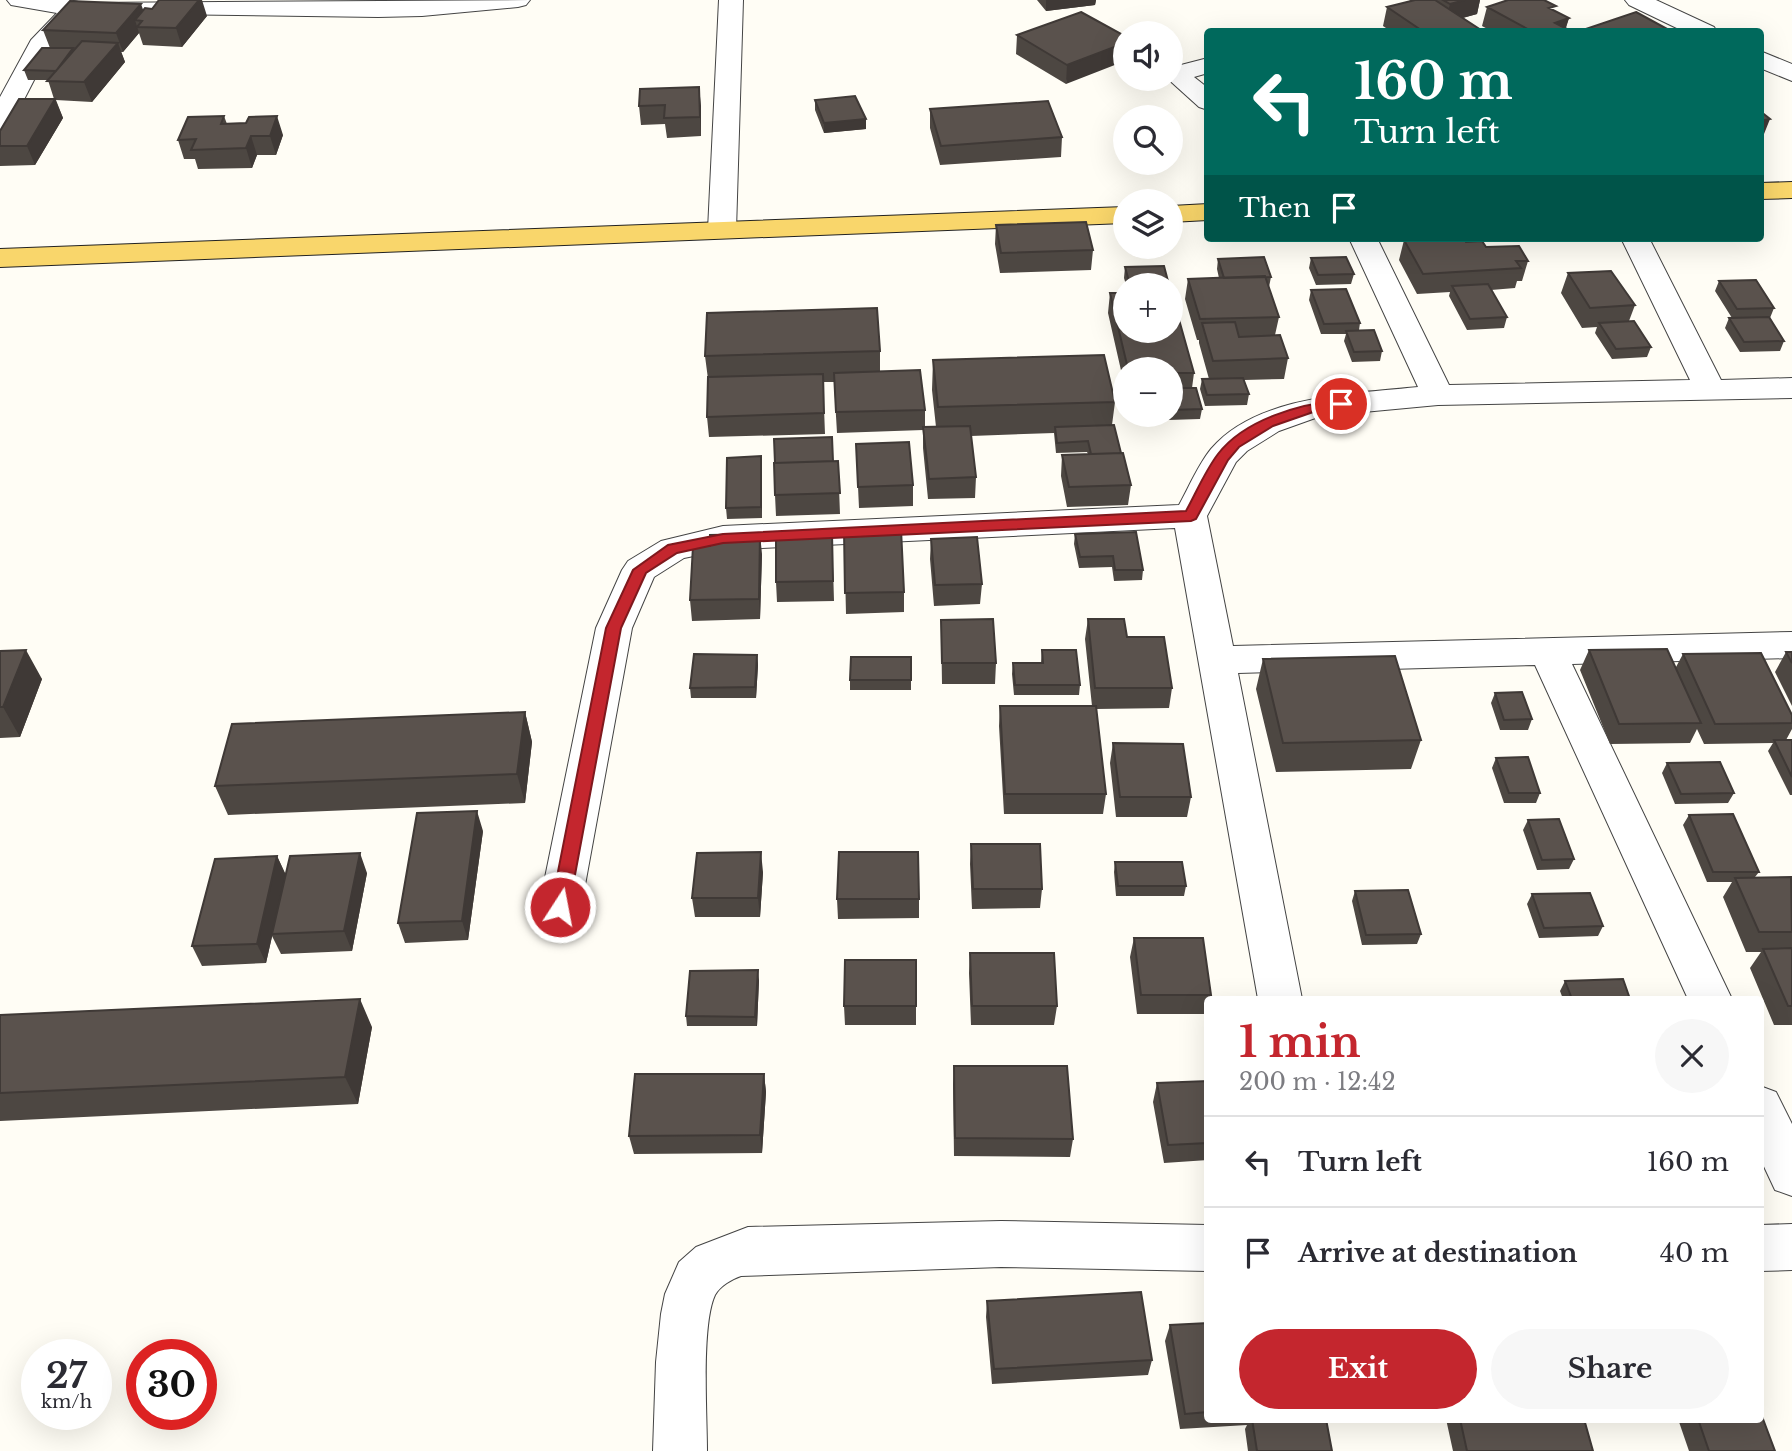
<!DOCTYPE html>
<html lang="en">
<head>
<meta charset="utf-8">
<style>
	body { margin:0; font-family:"Libre Baskerville",serif; background:#f7f7f7; color:#2b2b33; height:100vh; display:flex; flex-direction:column; font-size:26px; white-space:nowrap }
	* { box-sizing:border-box; margin:0 }
	p { font-size:23px; color:#7c7c81 }
	.icon { flex:none; width:38px; height:38px; fill:none; stroke:currentColor; stroke-width:2; stroke-linecap:round; stroke-linejoin:round }
	.map { position:relative; flex:1; overflow:hidden }
	.details { position:absolute; left:1204px; top:996px; width:560px; height:427px; display:flex; flex-direction:column; background:#fff; border-radius:7px; box-shadow:0 7px 28px #0002 }
	.details>* { flex:none }
	.hud { position:absolute; left:1204px; top:28px; width:560px; height:214px; border-radius:7px; box-shadow:0 7px 28px #0002; background:#00695c; color:#fff; overflow:hidden }
	.buttons { position:absolute; left:1113px; top:21px; display:grid; gap:14px }
	.buttons a { display:grid; place-items:center; width:70px; height:70px; border-radius:50%; background:#fff; box-shadow:0 7px 28px #0002; font-size:35px }
	.speed { position:absolute; left:21px; top:1339px; display:flex; gap:14px; font-size:35px; font-weight:700; text-align:center }
	.speed>* { display:grid; place-content:center; width:91px; height:91px; border-radius:50%; background:#fff; box-shadow:0 7px 28px #0002; line-height:1 }
	.speed small { font-size:18px; font-weight:400 }
	.speed .limit { border:10px solid #d22; background:#fff; color:#111 }
	.pin { position:absolute; display:grid; place-items:center; width:60px; height:60px; color:#fff; margin:-30px; border:4px solid #fff; border-radius:50%; box-shadow:0 2px 7px #0007 }
	.me { position:absolute; width:77px; margin:-38px; rotate:11deg; stroke-linejoin:round; filter:drop-shadow(0 0 5px #0008) }
	.turn { display:flex; align-items:center; gap:24px; height:147px; padding:0 35px; font-size:32px }
	.turn .icon { width:91px; height:91px; stroke-width:2.5 }
	.turn b { display:block; font-size:49px; line-height:60px }
	.then { display:flex; align-items:center; height:66px; padding:0 35px; background:#0003; gap:14px; font-size:26px }
	.round { display:grid; place-items:center; flex:none; width:74px; height:74px; border-radius:37px; background:#f7f7f7 }
	.head { display:flex; align-items:center; justify-content:space-between; height:119px; padding:0 35px }
	h1 { font-size:42px; font-weight:700; line-height:52px; color:#c4262e }
	.cta { display:flex; gap:14px; margin-top:auto; padding:14px 35px }
	.cta a { flex:1; height:80px; border-radius:42px; background:#c4262e; color:#fff; font-size:28px; font-weight:700; line-height:80px; text-align:center }
	.cta a+a { background:#f7f7f7; color:#2b2b33 }
	ul { padding:0; list-style:none }
	li { display:flex; align-items:center; gap:21px; height:91px; padding:0 35px; border-top:2px solid #e1e1e2 }
	li div { flex:1 }
	li b { display:block; font-size:26px }
	li em { font-style:normal }
	.map>svg:first-child { display:block }
	.lines { fill:none; stroke-linecap:round; stroke-linejoin:round }
	.minor-casing { stroke:#444; stroke-width:2 }
	.major-casing { stroke:#222; stroke-width:2 }
	.minor { fill:#fff; fill-rule:evenodd }
	.major { fill:#f9d66b; fill-rule:evenodd }
	.wall { fill:#4d4742 }
	.shaded-wall { fill:#3f3936 }
	.building { fill:#5a524d; stroke:#3f3936; stroke-width:2 }
	.route { fill:#c4262e; stroke:#7f191e; stroke-width:2 }
</style>
</head>
<body>
<div class="map">
<svg width="1792" height="1451" viewBox="0 0 1792 1451">
	<rect width="100%" height="100%" fill="#fffdf5"/>
	<g class="lines">
		<defs>
			<path id="minor" d="M7,0H69L83,3L530,0L526,5L518,7L422,16L378,17L83,13L53,43L13,121L9,127L0,129V97L31,40L57,13L11,5Z
				M719,0H743L736,230L732,236L722,238L712,236L708,230Z
				M1625,0H1656L1714,27L1717,32H1685L1629,5Z
				M1760,51L1792,64V81L1760,68Z
				M1208,58V73L1194,77L1208,88V110L1199,107L1168,79H1171V71L1177,66Z
				M1349,238H1377L1449,385L1690,380L1621,238H1649L1721,380L1792,378V398L1438,405L1321,416L1279,431L1247,451L1236,462L1207,516L1233,646L1792,632V658L1572,664L1732,999H1688L1535,665L1238,673L1302,999H1258L1175,528L723,550L684,558L654,577L632,628L581,907L575,919L560,924L545,919L539,907L596,628L622,570L628,561L661,541L723,526L1179,505C1189,487 1198,465 1211,449C1257,395 1353,394 1418,387Z
				M1760,1086L1776,1092L1792,1124V1196L1775,1190L1760,1158Z
				M1001,1221L1208,1225V1271L1001,1267L741,1276C732,1279 720,1286 715,1295C701,1325 707,1415 707,1451H653L656,1362L661,1314L665,1294L679,1262L696,1247L748,1227Z
				M1792,1224V1270L1760,1271V1225Z"/>
			<path id="major" d="M1792,182V198L1760,199V183Z
				M1208,204V220L1171,222V206Z
				M1125,207V223L0,267V249Z"/>
		</defs>
		<!-- minor casing -->
		<use href="#minor" class="minor-casing"/>
		<!-- major casing -->
		<use href="#major" class="major-casing"/>
		<!-- minor -->
		<use href="#minor" class="minor"/>
		<!-- major -->
		<use href="#major" class="major"/>
	</g>
	<!-- wall -->
	<path class="wall" d="M1037,0H1096L1095,5L1046,11Z
		M1409,0H1480L1477,14L1462,18L1484,32H1392L1383,26L1387,7L1411,1Z
		M1487,7L1554,11L1569,18L1566,28L1567,29L1566,32H1493L1482,26Z
		M143,10L207,16L182,47L143,45L139,33L123,52H121L125,62L92,102L56,100L63,118L35,165L0,166V131L54,99L48,80H28L24,70L50,48L43,30Z
		M1081,12L1066,84L1016,54L1017,35Z
		M640,89L701,106V136L667,138L665,124L641,125L639,106Z
		M815,100L866,129L824,133L815,110Z
		M930,109L1062,137L1061,157L940,165L930,128Z
		M224,116L227,124L283,135L276,155H257L252,168L198,169L195,159H184L178,140Z
		M996,225L1093,250L1091,270L1000,273L995,244Z
		M1404,240L1466,242L1528,261L1522,281H1517L1515,288L1491,290L1507,317L1504,328L1467,330L1449,296L1450,292L1417,294L1399,260Z
		M1311,258L1354,274L1351,284L1316,285L1309,268Z
		M1218,259L1271,277L1269,287L1279,317L1275,335L1288,358L1284,379L1244,380L1249,394L1247,405L1205,406L1200,389L1202,379H1209L1199,343V340H1197L1185,299L1188,279L1219,278L1217,269Z
		M1125,267L1169,285H1126L1124,278Z
		M1568,273L1635,305L1629,321L1651,347L1647,357L1612,359L1595,333L1597,327L1582,328L1561,293Z
		M1719,281L1774,308L1770,318L1784,341L1780,351L1740,352L1725,328L1729,318H1732L1715,291Z
		M1311,290L1360,323L1359,330L1382,351L1380,361L1352,362L1344,341L1346,334H1321L1309,300Z
		M1110,293L1194,373L1192,388L1202,409L1200,419L1137,421L1136,415H1171V369H1125V388L1108,313Z
		M880,351V371L925,410V427H936L932,390L933,360L1115,402L1112,425L1131,485L1128,505L1067,507L1061,476L1062,455L1088,454L1087,452L1056,453L1054,433L971,436L976,477L975,498L928,499L923,448V430L837,433L834,382H823L825,434L709,437L707,417L708,379L705,356Z
		M856,444L913,485V506L859,508Z
		M761,456L762,518L727,519L726,508Z
		M833,461H838L840,514L776,516L775,495Z
		M844,530L904,592V612L846,614Z
		M832,533L834,601L777,602L776,582Z
		M1075,534L1143,570L1142,580L1114,581L1112,567L1079,568L1074,544Z
		M931,539L982,584L980,604L934,606L930,559Z
		M762,554L760,619L692,621L690,600Z
		M1088,619L1127,637L1172,688L1169,708L1096,709L1106,794L1103,814H1004L999,726L1000,706H1092L1085,639Z
		M941,620L996,663L995,684H942Z
		M1042,650L1080,685L1079,695H1014L1012,674L1013,663H1041Z
		M1589,650L1676,667L1683,654L1792,715V729L1786,740H1792V795H1790L1768,751L1773,743L1704,744L1697,729L1690,743L1610,744L1580,670Z
		M0,651L42,679L20,737L0,738Z
		M1786,652H1792V706L1775,672Z
		M757,655L758,665L756,698H691L690,688Z
		M911,657V690H850V680Z
		M1263,659L1421,740L1411,769L1276,772L1256,689Z
		M1495,693L1532,719L1528,730H1500L1491,703Z
		M525,712L532,742L525,803L228,815L215,786Z
		M1113,743L1191,797L1187,817H1116L1110,763Z
		M1496,758L1540,793L1536,803H1504L1492,768Z
		M1667,763L1734,793L1728,803L1675,804L1662,773Z
		M1689,815L1759,872L1755,877L1792,878V1025H1774L1750,968L1761,952H1746L1723,897L1732,882H1707L1683,825Z
		M1528,820L1574,859L1569,869L1537,870L1523,830Z
		M483,831L468,940L405,943L398,923Z
		M971,844L1042,889L1040,908L972,909L970,864Z
		M277,856L286,875L367,873L352,951L281,954L272,936L266,963L202,966L192,946Z
		M1115,862L1186,886L1184,896H1116L1114,872Z
		M763,872L760,917H695L692,898Z
		M1355,891L1421,934L1417,944L1362,945L1352,901Z
		M1532,894L1603,926L1598,936L1539,938L1527,904Z
		M837,899H919V918L838,919Z
		M1134,938L1211,995L1210,999H1208L1207,1014H1137L1130,957Z
		M970,953L1057,1006L1054,1025H971L969,973Z
		M759,980L757,1026H687L686,1016Z
		M1565,981L1630,999H1563L1560,991Z
		M844,1006H916V1025H845Z
		M0,1015L372,1027L358,1104L0,1121Z
		M954,1066L1073,1139L1070,1157L954,1156L953,1084Z
		M764,1074L766,1092L762,1153L634,1154L629,1136Z
		M1208,1081V1160L1164,1163L1153,1102L1157,1083Z
		M987,1301L1152,1360L1148,1375L992,1384L986,1317Z
		M1208,1323V1419H1326L1332,1451H1248L1245,1429L1247,1425L1180,1429L1165,1341L1170,1325Z
		M1446,1419H1584L1593,1451H1453Z
		M1678,1419H1760L1775,1451H1689Z"/>
	<!-- shaded-wall -->
	<path class="shaded-wall" d="M199,0H202L207,16L182,47L176,28Z
		M1046,0H1096L1095,5L1046,11Z
		M1465,0H1480L1477,14L1445,23L1450,4Z
		M141,4L148,23L142,21L135,20L139,33L123,52L116,33Z
		M1569,18L1565,29H1567L1566,32H1553L1555,23Z
		M118,43L125,62L92,102L84,82Z
		M1125,43V61L1066,84L1067,65Z
		M699,87L701,106V136L700,117Z
		M55,99L63,118L35,165L27,146Z
		M277,116L283,135L276,155L270,136Z
		M866,119V129L824,133V123Z
		M1770,119L1762,139H1760V121Z
		M251,136L257,155L252,168L246,148Z
		M761,456L762,467V518L761,507Z
		M760,534L762,554L760,619L759,599Z
		M26,650L42,679L20,737L3,707Z
		M757,655L758,665L756,698L755,687Z
		M525,712L532,742L525,803L517,774Z
		M477,811L483,831L468,940L462,921Z
		M761,852L763,872L760,917L758,898Z
		M360,853L367,873L352,951L344,931Z
		M277,856L286,876L266,963L257,944Z
		M758,970L759,980L757,1026L755,1017Z
		M360,999L372,1027L358,1104L345,1077Z
		M764,1074L766,1092L762,1153L760,1135Z"/>
	<!-- building -->
	<path class="building" d="M159,0H199L176,28L137,27L142,21L135,20L145,8L152,9Z
		M1415,0H1435L1484,32H1424L1387,7Z
		M1443,0H1465L1450,4Z
		M1508,0H1544L1556,6L1549,8L1569,18L1555,23L1567,29L1558,32H1533L1487,7Z
		M70,1L141,4L116,33L43,30Z
		M1081,12L1125,36V43L1067,65L1017,35Z
		M1636,12L1671,31L1577,32Z
		M82,41L118,43L84,82L47,81Z
		M42,48H73L56,71L24,70Z
		M699,87L700,117L664,118L665,105L639,106L640,89Z
		M855,96L866,119L824,123L815,100Z
		M19,99H55L27,146H0V131Z
		M1048,101L1062,137L941,146L930,109Z
		M1760,111L1770,119L1760,121Z
		M224,116L221,124L246,123L249,117L277,116L270,136H251L246,148L191,150L196,139L178,140L188,117Z
		M1086,222L1093,250L1001,253L996,225Z
		M1440,238H1464L1466,242L1482,241L1486,247L1519,246L1528,261H1516L1521,268L1423,274L1404,240Z
		M1264,257L1271,277L1224,278L1218,259Z
		M1346,257L1354,274L1318,275L1311,258Z
		M1164,266L1169,285H1130L1125,267Z
		M1611,271L1635,305L1590,308L1568,273Z
		M1265,276L1279,317L1200,319L1188,279Z
		M1756,280L1774,308L1737,309L1719,281Z
		M1488,284L1507,317L1470,319L1452,286Z
		M1346,289L1360,323L1324,324L1311,290Z
		M1171,291L1194,373H1171V369H1128L1110,293H1125V331H1171Z
		M877,308L880,351L705,356L707,313Z
		M1769,317L1784,341L1744,342L1729,318Z
		M1634,321L1651,347L1616,349L1599,323Z
		M1235,322L1239,337L1280,335L1288,358L1213,361L1202,323Z
		M1374,330L1382,351L1354,352L1346,331Z
		M1104,355L1115,402L938,407L933,360Z
		M920,370L925,410L836,412L834,373Z
		M823,374L824,413L707,417L708,377Z
		M1243,378L1249,394L1207,395L1202,379Z
		M1171,388H1196L1202,409L1171,410Z
		M1114,425L1121,453L1091,454L1088,441L1057,443L1055,427Z
		M970,426L976,477L929,479L923,427Z
		M832,437L833,461L775,463L774,439Z
		M909,442L913,485L858,487L856,444Z
		M1123,453L1131,485L1069,487L1062,455Z
		M761,456V507L726,508L727,458Z
		M838,461L840,493L775,495L774,463Z
		M901,529L904,592L845,593L844,530Z
		M1136,532L1143,570H1115L1113,556L1080,557L1075,534Z
		M832,533L833,581L776,582V535Z
		M760,534L759,599L690,600L693,546H710V535Z
		M977,537L982,584L935,585L931,539Z
		M993,619L996,663H942L941,620Z
		M1088,619H1124L1127,637H1164L1172,688H1095Z
		M1667,649L1701,723L1619,724L1589,650Z
		M26,650L3,707H0V651Z
		M1042,650H1076L1080,685H1015L1013,663H1043Z
		M1786,652H1792V663Z
		M1761,653L1792,715V723L1715,724L1683,654Z
		M694,654L757,655L755,687L690,688Z
		M1395,656L1421,740L1283,743L1263,659Z
		M851,657H911V680H850Z
		M1522,692L1532,719L1504,720L1495,693Z
		M1000,706H1096L1106,794H1005Z
		M525,712L517,774L215,786L232,724Z
		M1774,740H1792V777Z
		M1113,743L1183,744L1191,797H1120Z
		M1528,757L1540,793H1509L1496,758Z
		M1720,762L1734,793L1681,794L1667,763Z
		M477,811L462,921L398,923L417,813Z
		M1733,814L1759,872H1713L1689,815Z
		M1559,819L1574,859L1542,860L1528,820Z
		M971,844H1040L1042,889H973Z
		M761,852L758,898H692L697,853Z
		M839,852H918L919,899H837Z
		M360,853L344,931L272,934L290,856Z
		M277,856L257,944L192,946L215,859Z
		M1115,862H1182L1186,886H1118Z
		M1791,877L1792,932H1759L1735,878Z
		M1408,890L1421,934L1366,935L1355,891Z
		M1590,893L1603,926L1544,928L1532,894Z
		M1134,938H1203L1211,995H1141Z
		M1792,948V1006H1788L1763,949Z
		M970,953H1054L1057,1006H972Z
		M845,960H916V1006H844Z
		M758,970L755,1017L686,1016L690,971Z
		M1623,979L1630,999H1572L1565,981Z
		M360,999L345,1077L0,1093V1015Z
		M954,1066H1067L1073,1139L955,1138Z
		M635,1074H764L760,1135L629,1136Z
		M1208,1081V1143L1168,1145L1157,1083Z
		M1141,1292L1152,1360L994,1369L987,1301Z
		M1208,1323V1412L1185,1414L1170,1325Z
		M1760,1411L1775,1451H1709L1698,1419H1760Z
		M1252,1419H1326L1332,1451H1257Z
		M1460,1419H1584L1593,1451H1467Z"/>
	<!-- route -->
	<path class="route" d="M1341,400L1346,401V407L1319,410L1273,426L1239,447L1228,460L1196,519L1191,521L723,543L677,553L646,573L621,628L569,907L566,912H554L551,907L606,628L633,570L668,545L723,534L1186,511C1196,493 1205,471 1218,454C1245,419 1300,404 1341,400Z"/>
</svg>
<div class="buttons">
<a><svg class="icon" aria-label="sound" viewBox="0 0 24 24"><path d="M4 9h4l5-4v14l-5-4H4zM17 9q2 3 0 6"/></svg></a>
<a><svg class="icon" aria-label="search" viewBox="0 0 24 24"><circle cx="10" cy="10" r="6"/><path d="M15 15l6 6"/></svg></a>
<a><svg class="icon" aria-label="layers" viewBox="0 0 24 24"><path d="M12 4l9 5-9 5-9-5zM3 14l9 5 9-5"/></svg></a>
<a>+</a>
<a>−</a>
</div>
<div class="speed"><div>27<small>km/h</small></div><div class="limit">30</div></div>
<div class="pin" style="left:1341px;top:404px;background:#d93025"><svg class="icon" aria-label="arrive" viewBox="0 0 24 24"><path d="M6 21V4h12l-3 4 3 4H6"/></svg></div>
<svg class="me" style="left:560px;top:907px" viewBox="-20 -20 40 40"><circle r="17" fill="#c4262e" stroke="#fff" stroke-width="3"/><path d="M0-11L8 9 0 5-8 9z" fill="#fff"/></svg>
<div class="hud">
<div class="turn"><svg class="icon" aria-label="left" viewBox="0 0 24 24"><path d="M17 20v-9H6M10 6l-5 5 5 5"/></svg><div><b>160 m</b>Turn left</div></div>
<div class="then">Then<svg class="icon" aria-label="arrive" viewBox="0 0 24 24"><path d="M6 21V4h12l-3 4 3 4H6"/></svg></div>
</div>
<section class="details">
<div class="head"><div><h1>1 min</h1><p>200 m · 12:42</p></div><a class="round"><svg class="icon" aria-label="close" viewBox="0 0 24 24"><path d="M6 6l12 12M18 6L6 18"/></svg></a></div>
<ul>
<li><svg class="icon" aria-label="left" viewBox="0 0 24 24"><path d="M17 20v-9H6M10 6l-5 5 5 5"/></svg><div><b>Turn left</b></div><em>160 m</em></li>
<li><svg class="icon" aria-label="arrive" viewBox="0 0 24 24"><path d="M6 21V4h12l-3 4 3 4H6"/></svg><div><b>Arrive at destination</b></div><em>40 m</em></li>
</ul>
<div class="cta"><a>Exit</a><a>Share</a></div>
</section>
</div>
</body>
</html>
